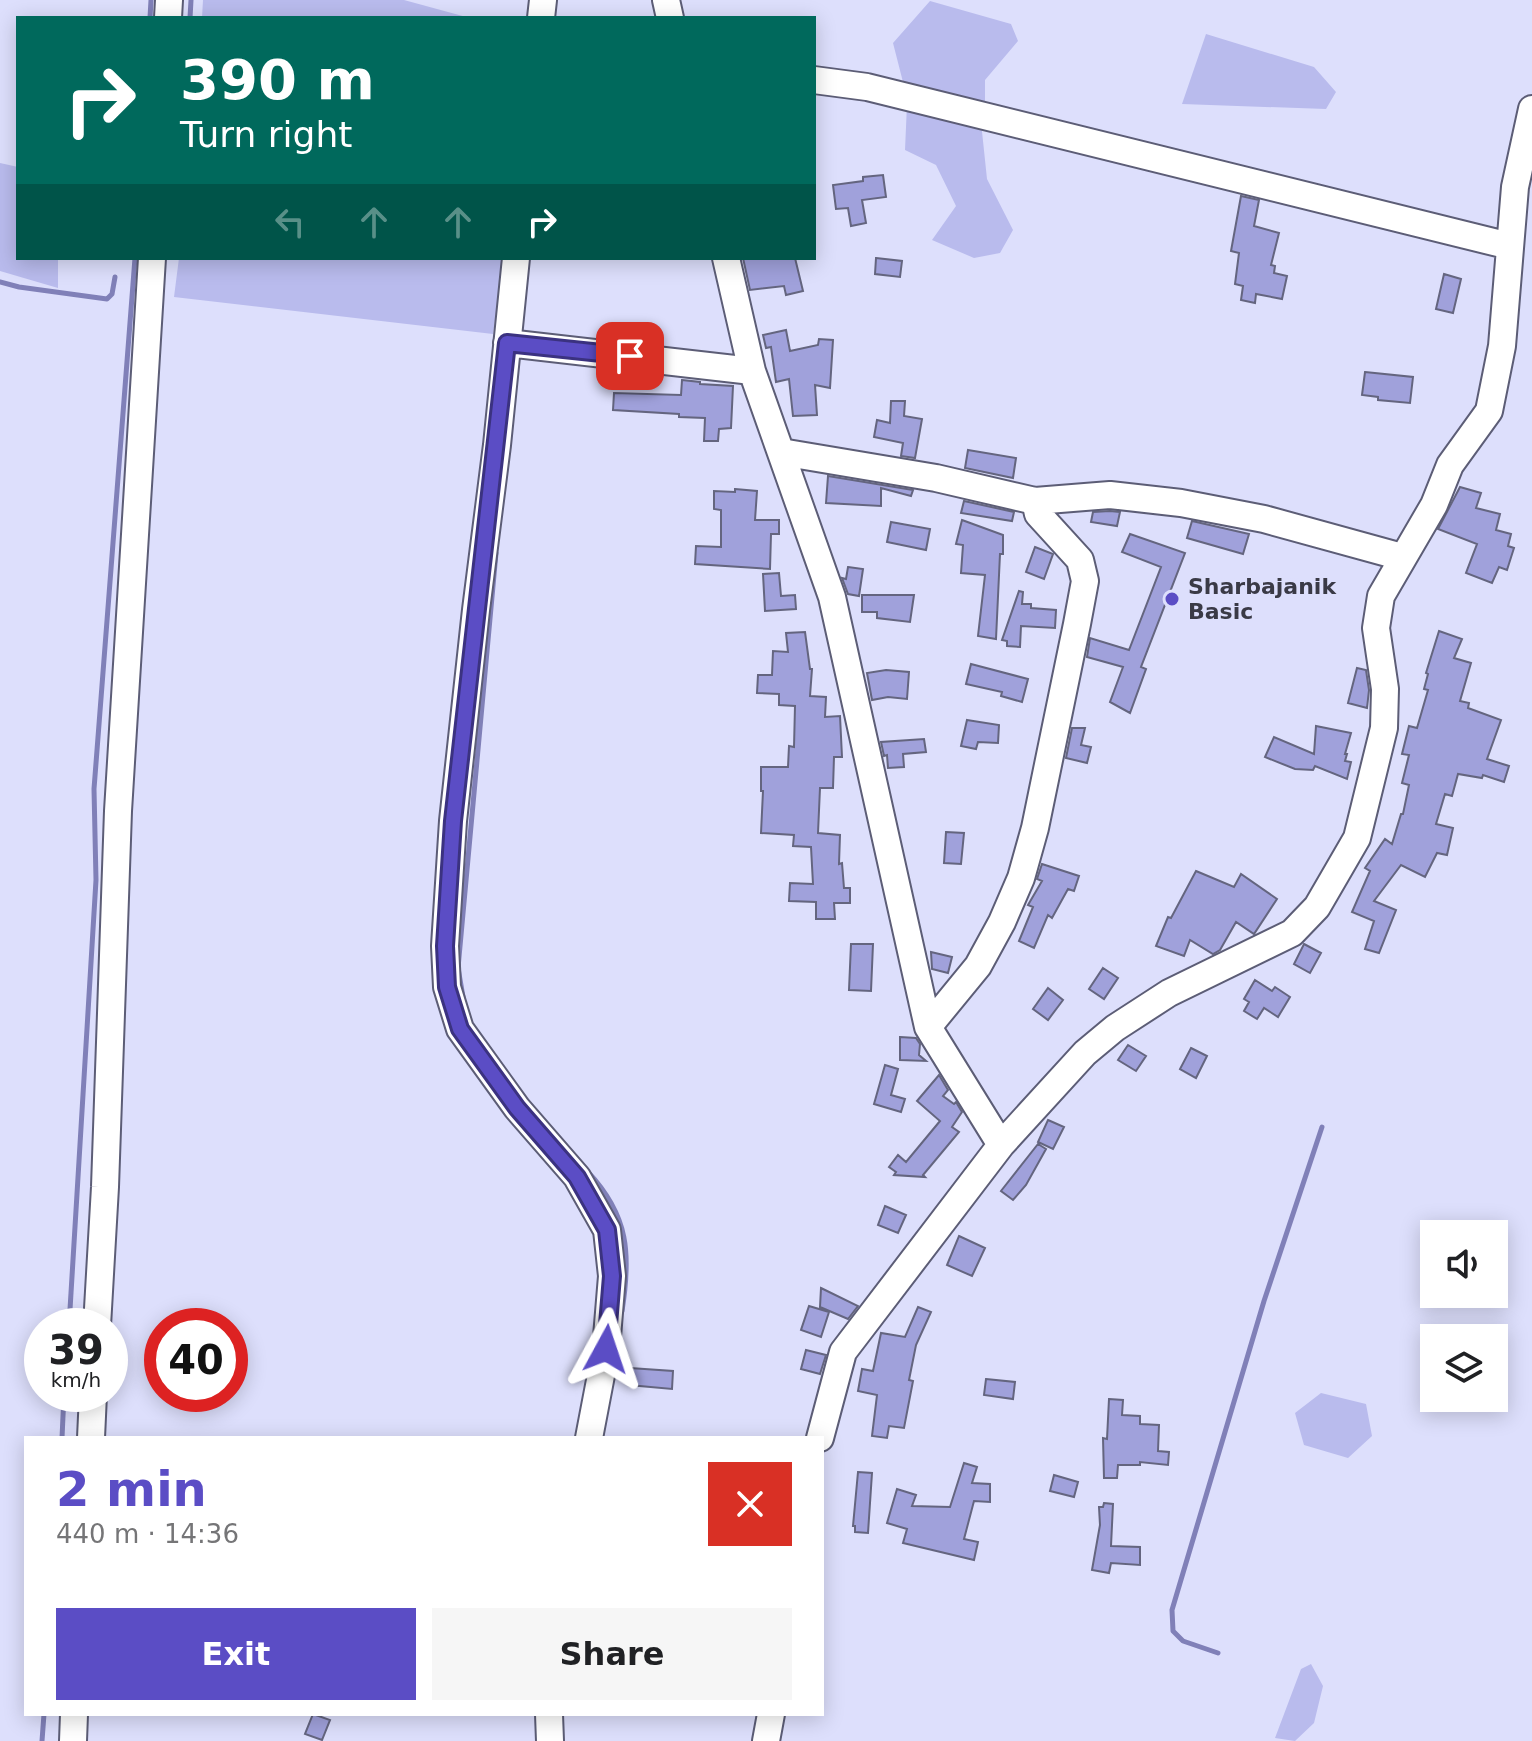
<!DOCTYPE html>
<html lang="en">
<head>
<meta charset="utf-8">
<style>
	body { margin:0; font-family:"DejaVu Sans",sans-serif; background:#f6f6f6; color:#202124; height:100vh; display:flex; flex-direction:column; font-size:30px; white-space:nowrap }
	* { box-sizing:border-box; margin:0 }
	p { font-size:26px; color:#757577 }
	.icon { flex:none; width:44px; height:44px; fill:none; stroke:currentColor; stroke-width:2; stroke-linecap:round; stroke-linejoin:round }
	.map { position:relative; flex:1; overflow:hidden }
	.details { position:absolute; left:24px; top:1436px; width:800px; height:280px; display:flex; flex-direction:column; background:#fff; border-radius:0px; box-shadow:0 4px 20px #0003 }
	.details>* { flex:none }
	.guide { position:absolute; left:16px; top:16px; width:800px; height:244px; border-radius:0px; box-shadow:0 4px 20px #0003; background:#00695c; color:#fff; overflow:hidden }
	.fabs { position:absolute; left:1420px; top:1220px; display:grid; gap:16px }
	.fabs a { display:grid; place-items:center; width:88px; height:88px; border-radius:0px; background:#fff; box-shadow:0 4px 20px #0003; font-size:40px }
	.speed { position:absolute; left:24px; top:1308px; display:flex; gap:16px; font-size:40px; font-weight:700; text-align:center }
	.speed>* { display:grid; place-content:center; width:104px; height:104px; border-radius:50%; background:#fff; box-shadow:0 4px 20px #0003; line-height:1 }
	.speed small { font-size:20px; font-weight:400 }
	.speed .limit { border:12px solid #d22; background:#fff; color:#111 }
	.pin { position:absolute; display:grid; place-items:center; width:68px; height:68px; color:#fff; margin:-34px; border-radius:16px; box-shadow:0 4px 12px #0006 }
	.me { position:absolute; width:88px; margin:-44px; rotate:5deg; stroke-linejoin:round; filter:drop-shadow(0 0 6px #0008) }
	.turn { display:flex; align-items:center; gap:28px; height:168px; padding:0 32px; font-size:36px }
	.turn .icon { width:104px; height:104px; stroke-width:2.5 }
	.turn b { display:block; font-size:56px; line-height:68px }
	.lanes { display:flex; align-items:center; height:76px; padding:0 32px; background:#0003; justify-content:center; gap:40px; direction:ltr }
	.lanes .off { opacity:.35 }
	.round { display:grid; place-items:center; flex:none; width:84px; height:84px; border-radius:0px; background:#f6f6f6 }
	.head { display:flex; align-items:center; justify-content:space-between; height:136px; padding:0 32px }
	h1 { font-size:48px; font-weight:700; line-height:60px; color:#5b4dc5 }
	.button { display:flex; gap:16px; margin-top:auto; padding:16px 32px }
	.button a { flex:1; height:92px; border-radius:0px; background:#5b4dc5; color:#fff; font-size:32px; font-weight:700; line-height:92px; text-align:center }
	.button a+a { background:#f6f6f6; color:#202124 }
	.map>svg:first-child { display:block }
	.green { fill:#b9bbed }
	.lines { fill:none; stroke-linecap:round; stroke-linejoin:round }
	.stream { stroke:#8080b8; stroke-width:5 }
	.building { fill:#a0a1db; stroke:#64657f; stroke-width:2 }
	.minor-casing { stroke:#5c5d76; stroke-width:30 }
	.minor { stroke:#fff; stroke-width:26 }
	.route-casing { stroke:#3b3280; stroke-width:20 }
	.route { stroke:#5b4dc5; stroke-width:14 }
	.poi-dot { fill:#5b4dc5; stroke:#dddffc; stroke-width:3 }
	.labels { text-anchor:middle; stroke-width:8; stroke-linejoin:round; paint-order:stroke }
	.poi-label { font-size:22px; font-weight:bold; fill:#3a3a46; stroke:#dddffc; text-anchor:start }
</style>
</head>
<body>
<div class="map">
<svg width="1532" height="1741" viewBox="0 0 1532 1741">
	<rect width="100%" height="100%" fill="#dddffc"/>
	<!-- green -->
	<path class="green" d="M203,0H404L470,18H202Z
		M930,1L1011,24L1018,41L985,80V109L904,86L893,43Z
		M1206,34L1314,67L1336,92L1326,109L1182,104Z
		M907,104L981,122L987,179L1013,230L1000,253L974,258L932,240L956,206L936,165L905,150Z
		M0,163L18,167V258H58V288L0,271Z
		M179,258H504L493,334L174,297Z
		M1321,1393L1366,1404L1372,1436L1348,1458L1304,1445L1295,1413Z
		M1311,1664L1323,1686L1314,1723L1295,1741L1275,1738L1301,1669Z"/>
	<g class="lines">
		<!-- stream -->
		<path class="stream" d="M150,18L151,0
			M190,18L191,0
			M0,282L19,287L107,299L112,294L115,277
			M463,997L458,968L496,553
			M588,1172C629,1216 631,1254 622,1311
			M69,1326L96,880L94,789L135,258
			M62,1438L64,1394
			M1218,1653L1183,1641L1173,1631L1172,1610L1264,1301L1322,1127
			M42,1741L44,1714"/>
	</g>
	<!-- building -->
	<path class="building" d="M883,175L886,197L862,200L866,223L851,226L848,208L836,209L833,185L863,181V177Z
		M1241,196L1259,200L1254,226L1279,233L1271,265L1275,266L1274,273L1287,276L1282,299L1256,294L1255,303L1241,300L1243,286L1235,284L1239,253L1231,251Z
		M743,258H795L803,291L786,295L784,286L750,290Z
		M876,258L902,261L900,277L875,274Z
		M1444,274L1461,279L1453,313L1436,309Z
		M786,330L790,351L818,345L819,339L833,340L830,388L815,385L817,415L793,416L789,379L776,382L771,347L766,348L763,335Z
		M1365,372L1413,377L1410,403L1378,400V397L1362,395Z
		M682,380L700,382V384L733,386L731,428L719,429L718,441H704L705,418L679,417V414L613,410L614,393L681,395Z
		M891,401H905L904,416L922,419L915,458L901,456L903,443L874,437L877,420L890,423Z
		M968,450L1016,458L1013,478L965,468Z
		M828,476L913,490L911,496L881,488V506L826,503Z
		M1460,487L1481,493L1476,508L1500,514L1496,530L1511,534L1508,546L1514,548L1507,570L1499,567L1492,583L1466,573L1477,544L1438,529Z
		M735,489L757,491L755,520H779V534H771L770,569L695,564L696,546L721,547V510L714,509V491L735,492Z
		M964,501L1014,512L1012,521L961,513Z
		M1110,511L1120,512L1117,526L1091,522L1093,512Z
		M962,520L1003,535V554H1000L996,639L978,636L985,575L961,573L963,545L956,544Z
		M1192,521L1249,534L1243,554L1187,538Z
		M891,522L930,529L926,550L887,542Z
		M1130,534L1185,553L1141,667L1146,669L1130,713L1110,702L1123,667L1087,657L1090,638L1129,650L1161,567L1122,552Z
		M1035,547L1053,554L1044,579L1026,572Z
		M848,567L863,569L859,596L848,594L842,578L846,579Z
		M779,573L781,596L795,595L796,609L765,611L763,574Z
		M1019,591L1023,592L1022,604H1031V608L1056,610L1055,628L1021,626L1020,647L1007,646V641L1002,640Z
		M862,595H914L910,622L877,618V612H862Z
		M1439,631L1462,639L1454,658L1471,663L1460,701L1469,703L1468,708L1501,720L1487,759L1509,766L1504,782L1483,775L1482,778L1458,774L1452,796L1445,794L1436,824L1453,828L1447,855L1437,853L1425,877L1401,865L1374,901L1396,910L1379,953L1365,949L1374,921L1352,912L1370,871L1365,868L1385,839L1392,844L1401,814H1403L1409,785L1402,783L1409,755L1402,754L1409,726L1417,728L1428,690L1424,689L1428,674L1426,673Z
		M805,632L810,669H812L810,696L826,697L825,717L840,716L842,757H834L833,788H820L818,833L840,835L839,864L842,863L844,888H850V903H834L835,919H816V902L789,901L790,883L813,884L811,847L793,846L794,835L761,833L763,791H761V767H788L789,746L794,747L795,706L779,705V694L757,693L758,675H772L773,651L788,652L786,633Z
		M971,664L1028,679L1022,702L1001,696L1002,692L966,684Z
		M1357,668L1366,670L1369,690L1367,708L1348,703Z
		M886,670L909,672L907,699L888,697L872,700L867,673Z
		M967,720L999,725L998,743L978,742L976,749L961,746Z
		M1316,726L1351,733L1345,754H1347L1345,761L1351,762L1347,779L1315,766L1313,770L1295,769L1265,757L1274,737L1314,754Z
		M1072,728H1085L1081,745L1091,747L1087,763L1066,758Z
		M924,739L926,752L903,754L904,767L888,768L887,755L884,756L881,742Z
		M946,832L964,833L961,864L944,863Z
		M1042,864L1079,876L1074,891L1068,889L1052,918L1048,915L1034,948L1019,941L1033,907L1028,905L1042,881L1037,879Z
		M1196,871L1234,887L1241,874L1277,899L1254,934L1236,922L1220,950L1213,954L1190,940L1184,956L1156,946L1168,917L1171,918Z
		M851,944H873L871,991L849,990Z
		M1304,944L1321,953L1310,973L1294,964Z
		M931,952L952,957L948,973L932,969Z
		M1103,968L1118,978L1104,999L1089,989Z
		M1255,980L1272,991L1275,987L1290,997L1278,1017L1264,1008L1257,1019L1244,1011L1249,1002L1244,999Z
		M1048,988L1063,1000L1048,1020L1033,1009Z
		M900,1037L916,1038L920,1044L919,1055L926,1061L900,1060Z
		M1128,1045L1146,1056L1136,1071L1118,1060Z
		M1191,1048L1207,1056L1196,1078L1180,1069Z
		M885,1065L898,1069L891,1095L905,1099L901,1112L874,1104Z
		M939,1075L948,1090L943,1096L954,1104L956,1102L962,1112L952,1127L959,1132L923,1175L925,1177L894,1175L896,1172L889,1167L898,1155L906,1162L940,1121L917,1101Z
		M1048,1120L1064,1127L1053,1149L1038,1142Z
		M1038,1144L1046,1149L1026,1185L1013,1200L1001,1191Z
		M885,1206L906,1215L898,1233L878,1225Z
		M959,1236L985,1248L972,1276L947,1265Z
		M821,1288L858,1306L848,1319L820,1307Z
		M809,1306L829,1312L821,1337L801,1330Z
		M918,1307L931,1312L916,1345L909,1380L913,1381L904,1428L889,1426L887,1438L872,1436L877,1395L858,1391L862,1369L873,1371L881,1333L905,1337Z
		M806,1350L826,1355L820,1374L801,1369Z
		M630,1368L673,1371L672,1389L629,1385Z
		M986,1379L1015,1382L1013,1399L984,1395Z
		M1109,1399L1123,1400L1122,1415L1140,1416V1424L1159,1425L1158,1451L1169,1452L1168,1465L1140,1462V1465H1118L1117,1478H1104L1103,1438L1107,1439Z
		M964,1463L977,1467L972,1483L990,1484V1502L974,1501L964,1539L978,1542L974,1560L903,1543L907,1529L887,1523L897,1489L916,1495L912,1506L950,1507Z
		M858,1472L872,1473L868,1533L855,1532V1526H853Z
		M1054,1475L1078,1482L1074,1497L1050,1491Z
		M1104,1503L1113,1504L1111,1546L1140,1547V1565L1111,1563L1109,1573L1092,1570L1100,1525L1099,1507H1103Z
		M313,1714L330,1720L322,1740L305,1734Z"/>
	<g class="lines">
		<defs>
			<path id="minor" d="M666,0L670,18
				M168,18L169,0
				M541,18L543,0
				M814,80L867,87L1510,246
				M516,258L497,445L476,610L453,821L445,946L447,987L460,1029L517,1108L577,1177L607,1230L612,1276L606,1349L589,1438
				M726,258L752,371L832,597L928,1027L1001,1145L843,1352L820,1438
				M507,343L752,371
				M781,452L936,478L1035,501L1110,495L1181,503L1264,519L1402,557
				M928,1027L978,966L1002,922L1021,878L1035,828L1077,624L1085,581L1080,560L1038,514L1035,501
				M1001,1145L1085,1053L1115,1028L1169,993L1292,933L1317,907L1357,838L1384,728L1385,689L1376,628L1381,596L1434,505L1450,465L1489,411L1502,346L1515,187L1532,109
				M97,1326L105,1187L118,811L152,258
				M91,1438L93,1394
				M549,1714L550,1741
				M73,1741L74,1714
				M766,1741L771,1714"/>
		</defs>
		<!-- minor casing -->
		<use href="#minor" class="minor-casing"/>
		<!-- minor -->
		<use href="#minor" class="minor"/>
	</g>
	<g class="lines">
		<defs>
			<path id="route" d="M606,1349L612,1276L607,1230L577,1177L517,1108L460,1029L447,987L445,946L453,821L507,343L630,356"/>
		</defs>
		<!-- route casing -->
		<use href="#route" class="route-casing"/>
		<!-- route -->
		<use href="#route" class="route"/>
	</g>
	<!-- markers -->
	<circle class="poi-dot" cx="1172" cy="599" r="8"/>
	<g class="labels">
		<!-- poi labels -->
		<g class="poi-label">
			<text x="1188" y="594">Sharbajanik<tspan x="1188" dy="25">Basic</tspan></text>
		</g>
	</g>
</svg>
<div class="fabs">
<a><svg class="icon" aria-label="sound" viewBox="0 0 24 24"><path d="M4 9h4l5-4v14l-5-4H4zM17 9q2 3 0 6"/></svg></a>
<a><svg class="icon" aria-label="layers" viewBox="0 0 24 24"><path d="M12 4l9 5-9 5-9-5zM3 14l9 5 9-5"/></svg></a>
</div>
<div class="speed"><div>39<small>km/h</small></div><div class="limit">40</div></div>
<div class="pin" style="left:630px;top:356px;background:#d93025"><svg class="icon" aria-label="arrive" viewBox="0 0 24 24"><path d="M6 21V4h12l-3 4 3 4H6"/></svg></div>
<svg class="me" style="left:606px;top:1349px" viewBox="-20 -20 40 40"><path d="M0-17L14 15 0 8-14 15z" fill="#5b4dc5" stroke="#fff" stroke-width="4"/></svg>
<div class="guide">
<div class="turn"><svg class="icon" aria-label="right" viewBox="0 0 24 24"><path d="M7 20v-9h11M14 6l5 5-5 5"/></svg><div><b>390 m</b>Turn right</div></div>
<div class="lanes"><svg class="icon off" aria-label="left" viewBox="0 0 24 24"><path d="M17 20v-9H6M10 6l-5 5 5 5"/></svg><svg class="icon off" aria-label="ahead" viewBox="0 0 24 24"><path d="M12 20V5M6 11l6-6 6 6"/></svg><svg class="icon off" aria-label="ahead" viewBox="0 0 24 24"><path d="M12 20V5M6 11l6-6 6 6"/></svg><svg class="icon" aria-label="right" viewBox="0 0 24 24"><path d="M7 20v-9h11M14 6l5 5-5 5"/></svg></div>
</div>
<section class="details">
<div class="head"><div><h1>2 min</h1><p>440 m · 14:36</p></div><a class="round" style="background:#d93025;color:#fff"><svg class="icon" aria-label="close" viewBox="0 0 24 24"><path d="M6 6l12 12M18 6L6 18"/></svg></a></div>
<div class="button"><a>Exit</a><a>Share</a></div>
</section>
</div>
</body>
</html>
